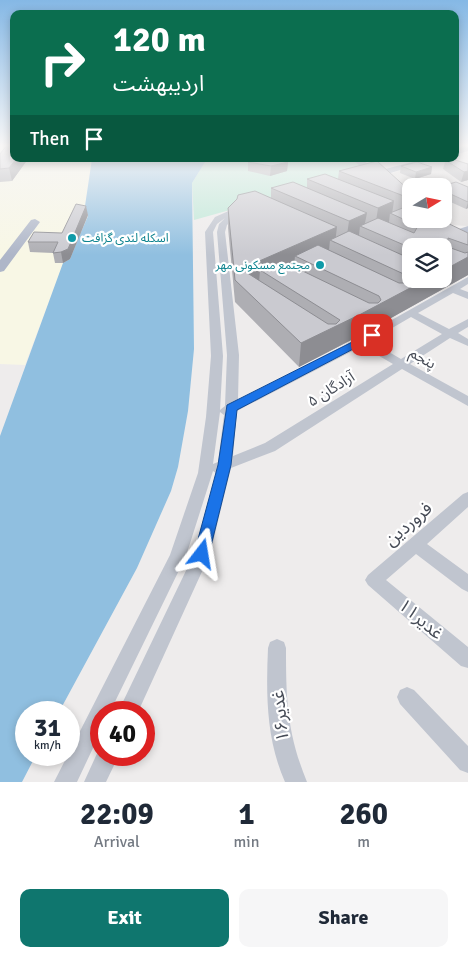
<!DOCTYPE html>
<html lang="en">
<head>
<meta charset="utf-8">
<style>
	body { margin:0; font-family:Signika,"Noto Sans Arabic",sans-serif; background:#f6f6f7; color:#1f2937; height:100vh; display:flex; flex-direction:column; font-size:19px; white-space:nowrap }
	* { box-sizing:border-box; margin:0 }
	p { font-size:16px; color:#747a83 }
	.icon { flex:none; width:28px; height:28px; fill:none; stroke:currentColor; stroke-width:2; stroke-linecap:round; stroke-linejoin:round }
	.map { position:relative; height:782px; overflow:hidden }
	.panel { display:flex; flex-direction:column; background:#fff; flex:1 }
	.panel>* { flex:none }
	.guide { position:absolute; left:10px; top:10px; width:449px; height:152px; border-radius:10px; box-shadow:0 2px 8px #0003; background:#0b6e4f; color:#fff; overflow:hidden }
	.needle { width:32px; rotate:80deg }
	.controls { position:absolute; left:402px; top:178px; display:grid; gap:10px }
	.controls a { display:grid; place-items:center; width:50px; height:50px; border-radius:10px; background:#fff; box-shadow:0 2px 8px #0003; font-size:25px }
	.speed { position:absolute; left:15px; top:701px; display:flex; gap:10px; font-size:25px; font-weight:700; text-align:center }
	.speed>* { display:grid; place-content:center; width:65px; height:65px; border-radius:50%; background:#fff; box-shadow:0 2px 8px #0003; line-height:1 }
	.speed small { font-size:12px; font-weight:400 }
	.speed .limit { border:8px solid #d22; background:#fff; color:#111 }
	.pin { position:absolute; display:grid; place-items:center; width:42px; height:42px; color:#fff; margin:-21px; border-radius:10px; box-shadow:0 2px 8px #0006 }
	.me { position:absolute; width:55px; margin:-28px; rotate:14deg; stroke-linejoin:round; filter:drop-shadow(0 0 4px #0008) }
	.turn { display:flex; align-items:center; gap:18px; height:105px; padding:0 20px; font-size:22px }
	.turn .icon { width:65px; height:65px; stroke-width:2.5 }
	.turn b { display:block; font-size:35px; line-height:42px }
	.then { display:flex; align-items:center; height:48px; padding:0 20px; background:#0003; gap:10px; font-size:19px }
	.eta { display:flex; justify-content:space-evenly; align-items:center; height:85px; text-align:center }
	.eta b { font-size:30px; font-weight:700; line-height:35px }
	.cta { display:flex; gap:10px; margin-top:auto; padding:10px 20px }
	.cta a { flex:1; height:58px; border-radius:10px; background:#0f766e; color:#fff; font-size:20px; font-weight:700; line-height:58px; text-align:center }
	.cta a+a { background:#f6f6f7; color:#1f2937 }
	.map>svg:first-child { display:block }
	.commercial { fill:#f8f7e5 }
	.education { fill:#dfdddd }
	.green { fill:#bee8d7 }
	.water { fill:#90bfe0 }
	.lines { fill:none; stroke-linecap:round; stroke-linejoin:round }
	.minor { fill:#c0c5cf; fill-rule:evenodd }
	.major { fill:#aeb6c8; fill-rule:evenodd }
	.wall { fill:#aeaeb3; fill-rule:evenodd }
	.shaded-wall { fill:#8d8d92 }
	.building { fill:#cacad0; stroke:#8d8d92 }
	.route { fill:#1a73e8; stroke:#114b97 }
	.culture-dot { fill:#0f9aa8; stroke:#fff; stroke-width:2 }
	.labels { text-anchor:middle; stroke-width:4.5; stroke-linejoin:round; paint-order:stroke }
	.far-culture-label { font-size:12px; fill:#0d838f; stroke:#fff; text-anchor:start }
	.street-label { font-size:15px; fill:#464b56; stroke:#fff }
	.near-street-label { font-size:18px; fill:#464b56; stroke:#fff }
</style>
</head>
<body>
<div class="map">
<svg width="468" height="782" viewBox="0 0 468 782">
	<rect width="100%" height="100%" fill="#eeecec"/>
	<!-- commercial -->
	<path class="commercial" d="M0,145H14V159H92L85,206L25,365L0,364Z"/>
	<!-- education -->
	<path class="education" d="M435,159L468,170V226L449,225L439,219H444V186H411V194L390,174Z"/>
	<!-- green -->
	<path class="green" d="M207,159H351L364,167L366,172L194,220L192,183Z"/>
	<!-- water -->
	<path class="water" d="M92,159H207L192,183L194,349L188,411L178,467L171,491L137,568L59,712H26V755H36L22,782H0V436L63,263L70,259L78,239L76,234L81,232L88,216L85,206Z"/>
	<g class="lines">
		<!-- minor -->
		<path class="minor" d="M436,159H445L468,168V172Z
			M240,206L247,208L236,213L237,215L227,225L225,232L239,355L238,400L358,339L468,277V284L460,289L468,292V299L453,293L418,313L449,329L468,319V327L458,333L468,339V346L450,338L410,364L468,396V406L402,369L275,451L231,468L210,554L138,712H118L194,554L216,473L213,471L186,556L110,712H101V731L77,782H54L170,555L198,473L206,417L211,356L205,232L215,217ZM225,218L219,224L217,232L227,355L225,406L220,410L223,356L213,232L217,224ZM411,317L442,334L401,359L370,341ZM362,346L393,364L265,443L233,456L237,411ZM220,412L224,415L218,462L213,464Z
			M468,492V507L427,544L468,574V592L462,589L416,554L386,580L468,647V668L461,666L368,585L365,580L368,575L463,494Z
			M277,639L284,642L286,648C286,700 287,733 307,782H285C266,739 266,694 268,648L270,642Z
			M407,687L414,690L468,746V773L460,770L400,704L397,697L400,690Z
			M100,747L101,755H119L106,782H84Z"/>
		<!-- major -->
		<path class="major" d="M468,145V151L455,155V149Z
			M351,159H361L378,171L423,159H436L384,175L411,202V210L407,209L374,176Z
			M35,219L40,222L4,271L0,272V260L31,220Z
			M468,226V232L456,235L450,232Z"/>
	</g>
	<!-- wall -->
	<path class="wall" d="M0,154L14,159H28L12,181L0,182Z
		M446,159L468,164V180L461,182L443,169Z
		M248,162H288L287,171L270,176L248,171Z
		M401,166L432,167L431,174L415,179L400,173Z
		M339,171L409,191L411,219L468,233V275L357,337L299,367L235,302L228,228V208L271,198V188H307V179H338ZM411,246H444V279H411Z
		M444,186L468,187V208L466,209L444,199Z
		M88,215L70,259L63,263H55L53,253L30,252L28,242L62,233Z"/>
	<!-- shaded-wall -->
	<path class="shaded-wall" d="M16,159H28L12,181L9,168Z
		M288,162L287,171L270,176L271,166Z
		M432,167L431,174L415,179L416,172Z
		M468,171V180L461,182L464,172Z
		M394,201L392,214L390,213L389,222L375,228L378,208Z
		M468,202V208L466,209Z
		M86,206L88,215L70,259L63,263L61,252Z
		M367,213L364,228L360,226L359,235L346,242L349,221Z
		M337,227L335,243L330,240L329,250L295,256L294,266L260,270L259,283L241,269Z
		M468,257V275L357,337L299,367L301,343L427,279H444V270Z"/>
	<!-- building -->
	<path class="building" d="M7,145H14V159H16L9,168L0,169V154Z
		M261,159H272L288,162L271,166L248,162Z
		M446,159H452L468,164V171L464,172L445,160Z
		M377,161L411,192V219H439L468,233V245L448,238V247L465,253L468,252V257L444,270V246H411V248L360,226L378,218L414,233L418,226L390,213L410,205L409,198L339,171Z
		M417,162L432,167L416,172L401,166Z
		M325,174L394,201L378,208L307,179Z
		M293,182L367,213L349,221L271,188Z
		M456,182L468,187V202L444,191V186H442Z
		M255,191L337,227L241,269L328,324H336L340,320L260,270L282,261L369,303H378L381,300L379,296L295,256L318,245L399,283H409L408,276L330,240L349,231L411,259V279H427L361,314L301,343L235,280L228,208L237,199L238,195Z
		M76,204L86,206L68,249L61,252L53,253L58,242H28L34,232L62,233Z"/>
	<!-- sky -->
	<linearGradient id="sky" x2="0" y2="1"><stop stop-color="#85b8e5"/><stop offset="0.57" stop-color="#f7f6f6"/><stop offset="1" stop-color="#f7f6f6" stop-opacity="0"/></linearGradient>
	<rect width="468" height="255" fill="url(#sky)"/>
	<!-- route -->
	<path class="route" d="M372,332L376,333V337L237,410L231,465L209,554L207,558L202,560L196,558L194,554L218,465L227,405Z"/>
	<!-- markers -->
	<g class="culture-dot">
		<circle cx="72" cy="238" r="5"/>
		<circle cx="320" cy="265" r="5"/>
	</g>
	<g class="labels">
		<!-- far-culture labels -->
		<g class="far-culture-label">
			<text x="82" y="242">اسکله لندی گزافت</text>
			<text x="310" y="269" text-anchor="end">مجتمع مسکونی مهر</text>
		</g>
		<!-- street labels -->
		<g class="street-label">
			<text transform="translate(423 358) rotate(30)" y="5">پنجم</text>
			<text transform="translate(331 389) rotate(-32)" y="5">آزادگان ۵</text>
		</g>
		<!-- near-street labels -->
		<g class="near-street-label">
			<text transform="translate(408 524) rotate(-41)" y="6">فروردین</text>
			<text transform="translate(421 619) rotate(40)" y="6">غدیر۱۱</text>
			<text transform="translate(280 716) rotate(-96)" y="6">غدیر۱۶</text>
		</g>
	</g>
</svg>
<div class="controls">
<a><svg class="needle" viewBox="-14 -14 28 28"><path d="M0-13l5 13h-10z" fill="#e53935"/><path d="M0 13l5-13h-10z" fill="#747a83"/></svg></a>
<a><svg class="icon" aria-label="layers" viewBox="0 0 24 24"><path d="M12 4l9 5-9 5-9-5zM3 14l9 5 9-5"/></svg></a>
</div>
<div class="speed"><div>31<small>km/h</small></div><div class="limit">40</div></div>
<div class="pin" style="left:372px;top:335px;background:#d93025"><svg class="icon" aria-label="arrive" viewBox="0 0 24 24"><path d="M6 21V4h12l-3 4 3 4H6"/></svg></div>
<svg class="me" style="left:202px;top:554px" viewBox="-20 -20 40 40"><path d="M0-17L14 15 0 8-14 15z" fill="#1a73e8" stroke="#fff" stroke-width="4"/></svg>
<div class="guide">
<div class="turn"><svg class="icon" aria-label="right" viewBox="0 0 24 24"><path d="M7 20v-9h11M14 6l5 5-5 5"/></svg><div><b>120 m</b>اردیبهشت</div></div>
<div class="then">Then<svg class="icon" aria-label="arrive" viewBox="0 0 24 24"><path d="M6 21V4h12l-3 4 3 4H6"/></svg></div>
</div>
</div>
<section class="panel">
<div class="eta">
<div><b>22:09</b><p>Arrival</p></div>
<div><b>1</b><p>min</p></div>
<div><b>260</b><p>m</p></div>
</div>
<div class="cta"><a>Exit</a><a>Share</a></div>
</section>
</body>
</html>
